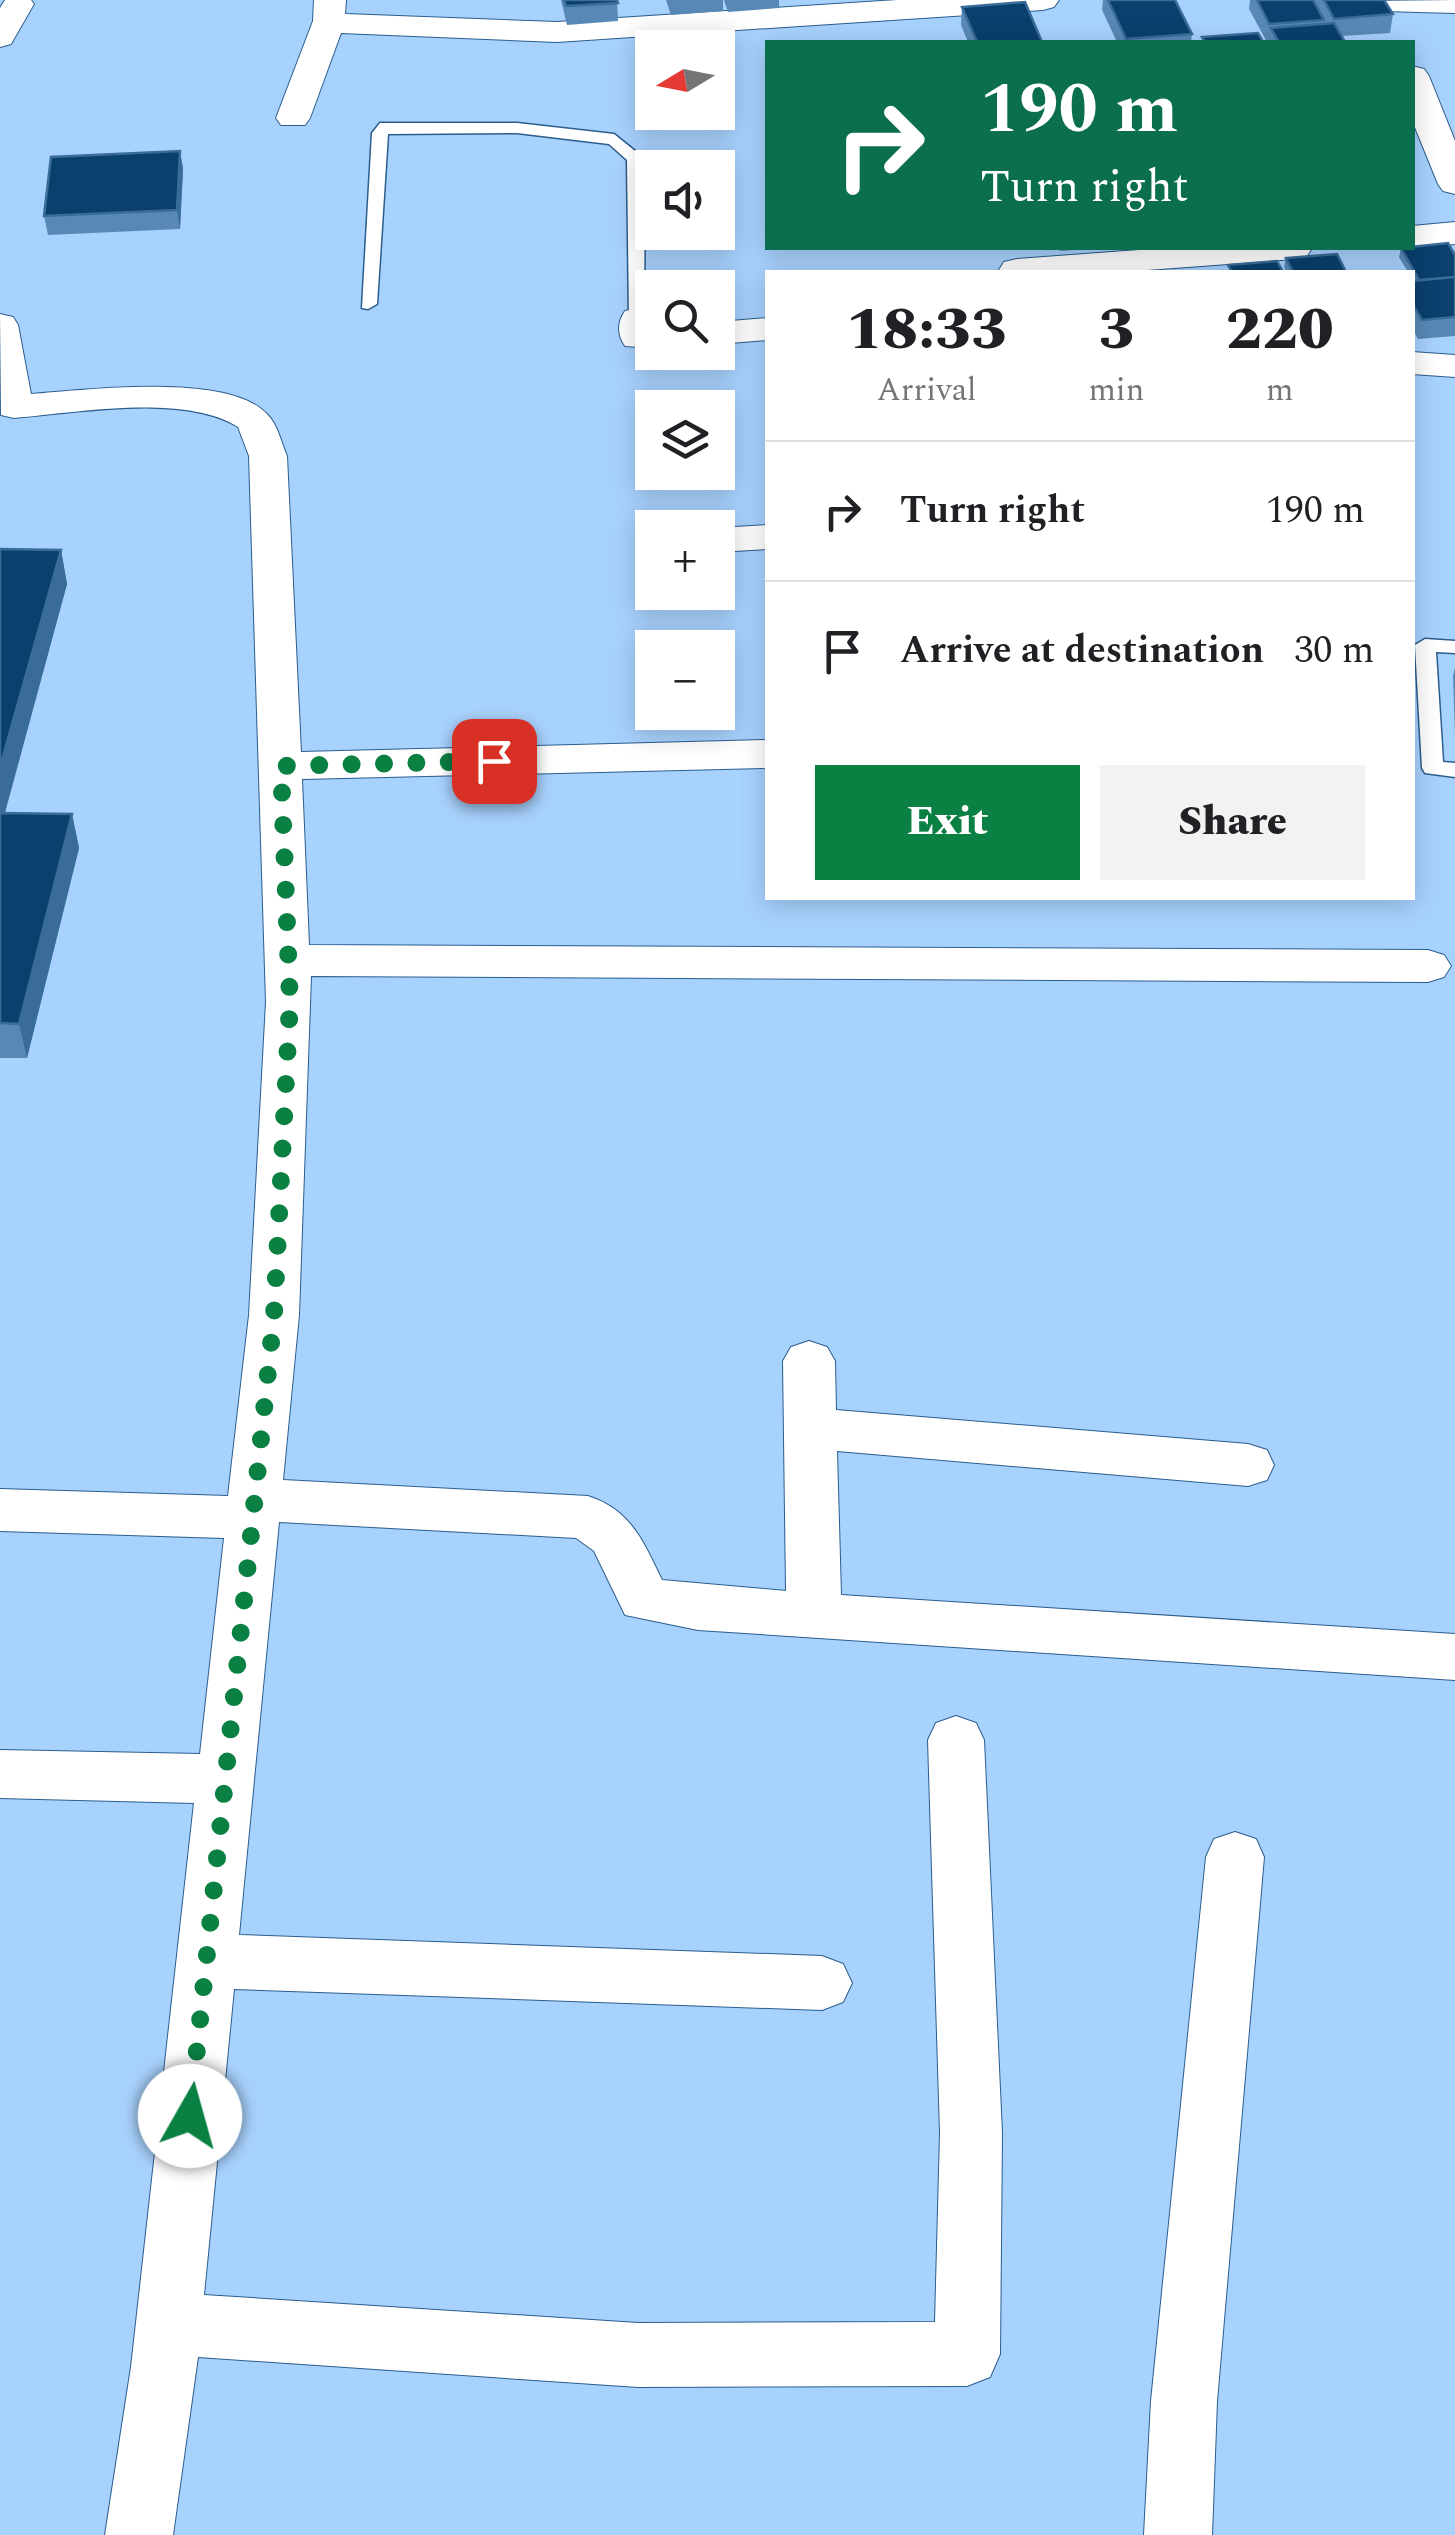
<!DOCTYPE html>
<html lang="en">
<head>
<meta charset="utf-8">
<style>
	body { margin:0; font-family:Spectral,serif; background:#f2f2f2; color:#202124; height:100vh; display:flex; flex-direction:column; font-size:38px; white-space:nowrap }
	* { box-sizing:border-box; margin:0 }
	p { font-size:32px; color:#757577 }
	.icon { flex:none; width:55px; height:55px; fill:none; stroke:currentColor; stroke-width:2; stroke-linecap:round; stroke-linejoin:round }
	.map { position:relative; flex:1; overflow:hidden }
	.sheet { position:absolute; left:765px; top:270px; width:650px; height:630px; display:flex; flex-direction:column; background:#fff; border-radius:0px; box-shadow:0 5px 25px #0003 }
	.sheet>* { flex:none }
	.banner { position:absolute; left:765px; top:40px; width:650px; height:210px; border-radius:0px; box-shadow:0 5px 25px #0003; background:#0b6e4f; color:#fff; overflow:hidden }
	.needle { width:65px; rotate:260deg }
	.fabs { position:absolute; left:635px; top:30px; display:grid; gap:20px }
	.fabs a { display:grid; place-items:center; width:100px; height:100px; border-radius:0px; background:#fff; box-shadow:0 5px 25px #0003; font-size:50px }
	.pin { position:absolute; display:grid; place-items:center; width:85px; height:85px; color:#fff; margin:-42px; border-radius:20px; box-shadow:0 5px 15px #0006 }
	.me { position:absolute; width:110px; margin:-55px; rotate:7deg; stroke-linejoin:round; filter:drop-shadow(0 0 8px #0008) }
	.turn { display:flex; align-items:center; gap:35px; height:210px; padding:0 50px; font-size:45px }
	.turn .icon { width:130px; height:130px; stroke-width:2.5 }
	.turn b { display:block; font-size:70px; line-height:85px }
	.eta { display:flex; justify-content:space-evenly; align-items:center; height:170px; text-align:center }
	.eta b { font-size:60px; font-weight:800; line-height:70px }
	.primary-button { display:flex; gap:20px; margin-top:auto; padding:20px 50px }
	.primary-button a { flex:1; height:115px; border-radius:0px; background:#0b8043; color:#fff; font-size:40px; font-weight:800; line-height:115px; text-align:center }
	.primary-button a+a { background:#f2f2f2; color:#202124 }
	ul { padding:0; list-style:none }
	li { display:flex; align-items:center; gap:30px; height:140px; padding:0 50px; border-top:2px solid #e0e0e0 }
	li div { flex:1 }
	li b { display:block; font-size:38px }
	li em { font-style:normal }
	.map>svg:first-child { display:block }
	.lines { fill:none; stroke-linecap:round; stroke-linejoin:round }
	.service-casing { stroke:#2b5d8d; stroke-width:3 }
	.minor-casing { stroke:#2b5d8d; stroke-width:2 }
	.service { fill:#fff; fill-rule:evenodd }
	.minor { fill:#fff; fill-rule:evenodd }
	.wall { fill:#5889b6 }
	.shaded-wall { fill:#396c99 }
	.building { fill:#09406e; stroke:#396c99; stroke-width:2.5 }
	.route { stroke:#0b8043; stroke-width:18; stroke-dasharray:0 32.4 }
</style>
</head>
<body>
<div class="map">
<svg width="1455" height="2535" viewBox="0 0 1455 2535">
	<rect width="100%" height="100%" fill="#a8d2fe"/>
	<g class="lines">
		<defs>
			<path id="service" d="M380,123H517L614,134L645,159L644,323H632L629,319L627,160L609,144L517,133L388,134L377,304L368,309L362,308L372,133Z
				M1425,639L1455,641V653L1436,652L1443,762L1455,763V777L1425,773L1422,768L1415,645Z"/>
			<path id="minor" d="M5,0H31L34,4L11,44L0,47V8Z
				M314,0H346L345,14L557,22L897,0H1059L1054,7L1043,10L557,42L341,33L310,118L305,125H281L276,118L313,21Z
				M1455,0V13L1383,11L1372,8L1367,1Z
				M1412,66L1424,69L1429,76L1455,141V194L1443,191L1438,184L1412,120Z
				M1455,222V244L1412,248V226Z
				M1166,248H1312L1307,256L1294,259L1120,272L999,270L1004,262L1017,259Z
				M638,308L652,314V348L625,346C617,335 617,322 625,311Z
				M0,314L13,317L18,325L31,394C85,390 228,372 267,414C278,425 281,442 287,456L301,752L768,740V768L302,779L309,945L1428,950L1444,955L1451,966L1444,977L1428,982L311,976L299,1315L283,1480L588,1496C631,1510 643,1541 662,1580L786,1591L783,1361L791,1347L809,1341L827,1347L835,1361L836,1410L1248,1444L1267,1450L1274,1465L1267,1480L1248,1486L837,1451L841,1595L1455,1634V1680L698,1630L625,1615L594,1551L576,1538L279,1522L239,1935L822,1956L843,1964L852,1983L843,2002L822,2010L234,1989L204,2295L638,2323L935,2322L940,2133L928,1740L936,1723L956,1716L976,1723L984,1740L1002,2133L1000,2354L990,2377L967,2386L638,2387L198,2357L173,2535H105L131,2367L194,1803L0,1798V1750L200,1754L224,1538L0,1531V1489L228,1496L249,1315L266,1002L249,456L238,427C183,393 77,413 14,418L1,415Z
				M768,318V340L718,344V322Z
				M1412,352L1455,355V377L1412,374Z
				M768,525V549L718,552V528Z
				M1235,1832L1256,1839L1264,1857L1217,2401L1212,2535H1144L1151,2401L1206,1857L1214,1839Z"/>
		</defs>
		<!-- service casing -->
		<use href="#service" class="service-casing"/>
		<!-- minor casing -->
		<use href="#minor" class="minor-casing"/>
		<!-- service -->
		<use href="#service" class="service"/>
		<!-- minor -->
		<use href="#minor" class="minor"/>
	</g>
	<!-- wall -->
	<path class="wall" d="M561,0H617L618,21L567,25Z
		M666,0H723V11L671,15Z
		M724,0H779V8L728,12Z
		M1103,0H1175L1192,34L1191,42H1117L1102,10Z
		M1250,0H1384L1393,14L1390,33L1341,36L1345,42H1267L1249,9Z
		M962,7L1042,42H968L961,25Z
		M180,151L183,169L180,229L48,235L44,216Z
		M1059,248H1105L1060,251Z
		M1401,248L1455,255V336L1418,339L1412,328V272H1408L1399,257Z
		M1286,258L1346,272H1287L1284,267Z
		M0,549L61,550L67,584L5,813L72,814L79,848L27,1058H0Z
		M1455,667V735L1453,676Z"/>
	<!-- shaded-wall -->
	<path class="shaded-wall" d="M180,151L183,169L180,229L177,210Z
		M61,550L67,584L0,830V767Z
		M72,814L79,848L27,1058L19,1024Z"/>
	<!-- building -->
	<path class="building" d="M564,0H617L618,3L566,6Z
		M1108,0H1175L1192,34L1126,39Z
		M1257,0H1313L1324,20L1269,24Z
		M1324,0H1384L1393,14L1334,19Z
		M1025,2L1042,42H977L962,7Z
		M1334,23L1345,42H1279L1271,28Z
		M1258,33L1263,42H1205L1202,37Z
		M180,151L177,210L44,216L51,157Z
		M1448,243L1455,255V277L1419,280L1401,248Z
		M1337,254L1346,272H1293L1286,258Z
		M1277,261L1283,272H1232L1228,265Z
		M1455,277V317L1422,320L1412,303V281Z
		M0,549L61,550L0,767Z
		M0,813L72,814L19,1024L0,1023Z"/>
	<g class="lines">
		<!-- route -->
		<path class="route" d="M190,2116L274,1315L290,1002L281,766L494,761"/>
	</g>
</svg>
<div class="fabs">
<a><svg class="needle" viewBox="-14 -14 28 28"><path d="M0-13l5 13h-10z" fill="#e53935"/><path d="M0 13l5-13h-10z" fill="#757577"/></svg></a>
<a><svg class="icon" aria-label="sound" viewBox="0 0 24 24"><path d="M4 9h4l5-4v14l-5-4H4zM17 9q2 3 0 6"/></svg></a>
<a><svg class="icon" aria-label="search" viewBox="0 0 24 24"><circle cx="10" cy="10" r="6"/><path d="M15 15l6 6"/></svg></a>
<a><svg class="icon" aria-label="layers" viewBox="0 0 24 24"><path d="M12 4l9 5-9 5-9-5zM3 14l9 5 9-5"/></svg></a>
<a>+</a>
<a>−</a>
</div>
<div class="pin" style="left:494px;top:761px;background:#d93025"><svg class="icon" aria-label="arrive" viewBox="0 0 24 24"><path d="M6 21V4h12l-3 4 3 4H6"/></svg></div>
<svg class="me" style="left:190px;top:2116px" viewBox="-20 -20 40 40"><circle r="19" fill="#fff"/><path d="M0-13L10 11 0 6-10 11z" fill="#0b8043"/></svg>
<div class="banner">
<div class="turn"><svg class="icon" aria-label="right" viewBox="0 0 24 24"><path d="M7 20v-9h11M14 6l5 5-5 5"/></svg><div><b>190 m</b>Turn right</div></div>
</div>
<section class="sheet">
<div class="eta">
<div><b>18:33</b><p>Arrival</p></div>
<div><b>3</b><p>min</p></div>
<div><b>220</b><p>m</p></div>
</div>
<ul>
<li><svg class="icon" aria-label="right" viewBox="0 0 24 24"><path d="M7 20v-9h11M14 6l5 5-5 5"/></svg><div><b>Turn right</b></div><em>190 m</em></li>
<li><svg class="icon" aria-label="arrive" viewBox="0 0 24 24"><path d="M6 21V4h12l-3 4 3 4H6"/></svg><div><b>Arrive at destination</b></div><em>30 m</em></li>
</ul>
<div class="primary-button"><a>Exit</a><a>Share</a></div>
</section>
</div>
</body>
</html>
